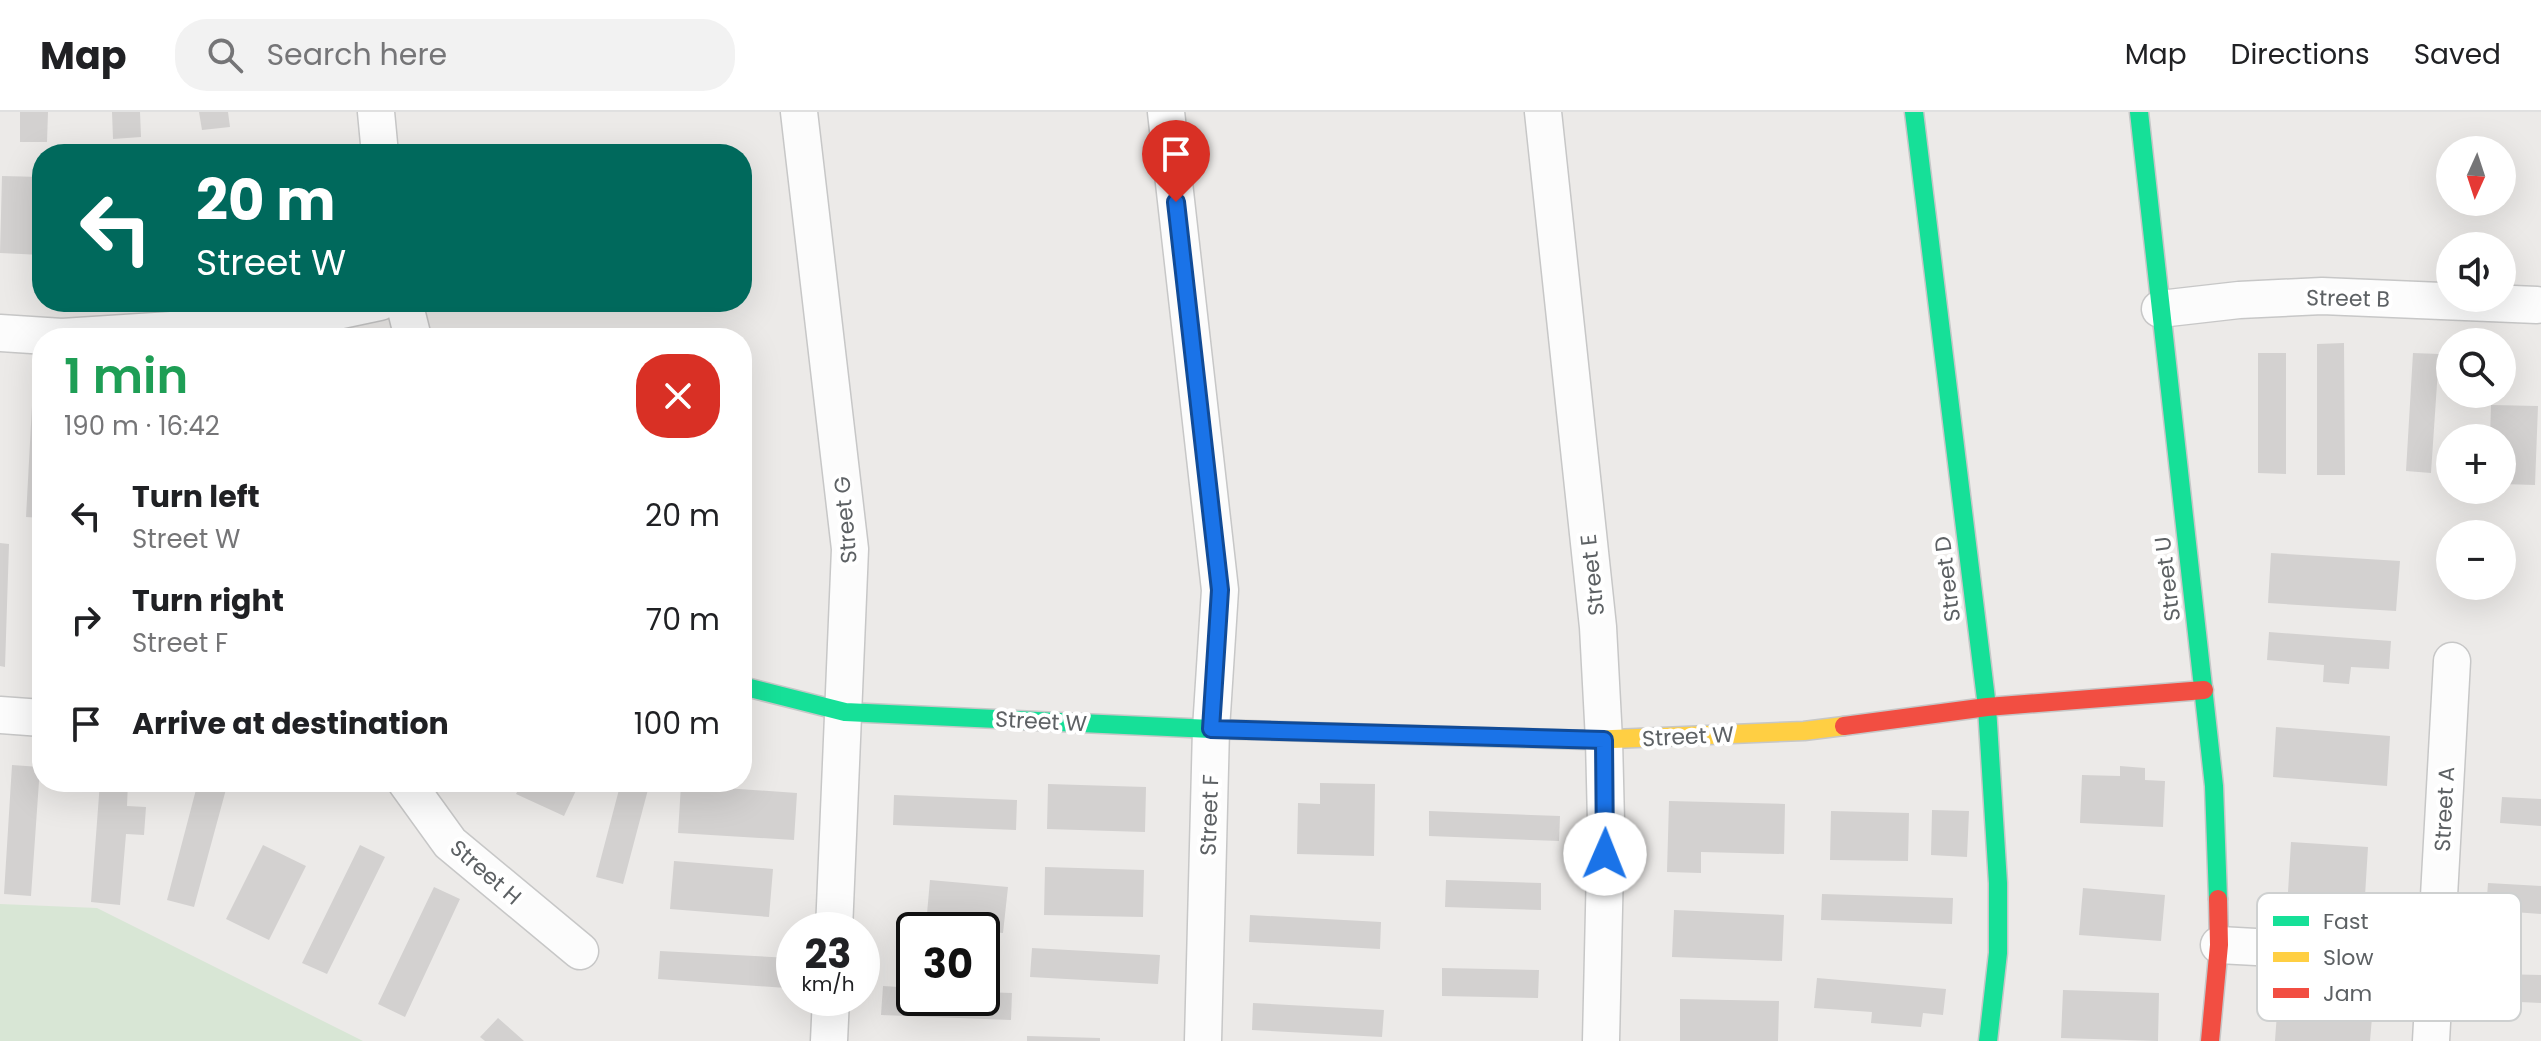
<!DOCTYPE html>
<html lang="en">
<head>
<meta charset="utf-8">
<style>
	body { margin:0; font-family:Poppins,sans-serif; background:#f2f2f2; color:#202124; height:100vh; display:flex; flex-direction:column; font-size:30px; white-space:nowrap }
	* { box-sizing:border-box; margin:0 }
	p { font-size:26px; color:#757577 }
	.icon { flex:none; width:44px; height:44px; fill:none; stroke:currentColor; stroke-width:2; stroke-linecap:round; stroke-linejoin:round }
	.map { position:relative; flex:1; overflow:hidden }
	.panel { position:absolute; left:32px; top:216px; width:720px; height:464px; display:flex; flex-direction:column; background:#fff; border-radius:32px; box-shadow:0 8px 32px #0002 }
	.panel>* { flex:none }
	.banner { position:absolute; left:32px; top:32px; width:720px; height:168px; border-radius:32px; box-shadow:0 8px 32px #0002; background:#00695c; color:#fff; overflow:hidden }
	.needle { width:52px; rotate:183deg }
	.buttons { position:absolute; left:2436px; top:24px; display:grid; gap:16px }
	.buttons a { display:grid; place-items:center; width:80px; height:80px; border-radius:50%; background:#fff; box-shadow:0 8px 32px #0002; font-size:40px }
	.speed { position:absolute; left:776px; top:800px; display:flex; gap:16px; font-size:40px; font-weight:700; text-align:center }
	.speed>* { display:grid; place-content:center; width:104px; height:104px; border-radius:50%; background:#fff; box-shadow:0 8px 32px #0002; line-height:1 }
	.speed small { font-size:20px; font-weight:400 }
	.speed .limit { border:4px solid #111; border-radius:12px; background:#fff; color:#111 }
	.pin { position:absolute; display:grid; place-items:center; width:68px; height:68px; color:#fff; margin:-82px -34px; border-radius:50% 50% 50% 0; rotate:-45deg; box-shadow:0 0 8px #0007 }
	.pin .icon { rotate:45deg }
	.me { position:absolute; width:88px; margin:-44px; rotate:1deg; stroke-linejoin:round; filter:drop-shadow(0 0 6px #0008) }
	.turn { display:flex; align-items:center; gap:28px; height:168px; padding:0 32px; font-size:36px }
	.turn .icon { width:104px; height:104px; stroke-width:2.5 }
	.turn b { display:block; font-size:56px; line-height:68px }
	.round { display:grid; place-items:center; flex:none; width:84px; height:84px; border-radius:32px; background:#f2f2f2 }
	.overview { display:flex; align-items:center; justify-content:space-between; height:136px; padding:0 32px }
	h1 { font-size:48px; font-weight:600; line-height:60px; color:#1e9e55 }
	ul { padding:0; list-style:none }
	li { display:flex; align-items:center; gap:24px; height:104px; padding:0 32px }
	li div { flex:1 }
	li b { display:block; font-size:30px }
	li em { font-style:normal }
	header { display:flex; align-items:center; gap:48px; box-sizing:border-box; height:112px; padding:0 40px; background:#fff; border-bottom:2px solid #e0e0e0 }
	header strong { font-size:38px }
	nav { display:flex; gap:44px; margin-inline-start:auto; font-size:28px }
	.search { width:560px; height:72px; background:#f2f2f2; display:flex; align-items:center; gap:20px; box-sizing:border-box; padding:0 28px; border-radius:32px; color:#757577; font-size:30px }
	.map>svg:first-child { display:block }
	.green { fill:#d8e6d5 }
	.building { fill:#d3d1d0 }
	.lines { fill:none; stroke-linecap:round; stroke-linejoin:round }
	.street-casing { stroke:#c7c7c7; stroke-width:39 }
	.fast-casing { stroke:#c6c7c7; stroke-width:21 }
	.slow-casing { stroke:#c6c7c7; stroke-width:21 }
	.jam-casing { stroke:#c6c7c7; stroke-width:21 }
	.street { stroke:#fcfcfc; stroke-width:36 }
	.fast { stroke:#16e098; stroke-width:18 }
	.slow { stroke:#ffcf43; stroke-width:18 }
	.jam { stroke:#f24e42; stroke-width:18 }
	.route-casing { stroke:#114b97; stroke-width:20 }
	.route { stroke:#1a73e8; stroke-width:14 }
	.labels { text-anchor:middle; stroke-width:8; stroke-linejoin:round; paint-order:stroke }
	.street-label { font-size:22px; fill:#5d6164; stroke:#fff }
	.key { fill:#fff; stroke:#ced0d0; stroke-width:2 }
	.key-label { font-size:22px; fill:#5d6164 }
</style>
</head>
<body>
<header>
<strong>Map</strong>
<div class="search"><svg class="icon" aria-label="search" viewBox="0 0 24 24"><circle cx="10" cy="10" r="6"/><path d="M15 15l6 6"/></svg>Search here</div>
<nav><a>Map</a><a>Directions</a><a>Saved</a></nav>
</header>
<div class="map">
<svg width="2541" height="929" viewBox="0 0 2541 929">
	<rect width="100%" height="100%" fill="#eceae8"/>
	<!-- green -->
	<path class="green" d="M0,792L97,796L363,929H0Z"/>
	<!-- building -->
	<path class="building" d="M20,0H48L47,30H20Z
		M112,0H140L141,25L113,27Z
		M199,0H228L230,15L202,18Z
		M2,64L42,65V143L0,141Z
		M2344,231L2345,363H2317V232Z
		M2258,241H2286V362L2258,361Z
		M2413,241L2439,242L2431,361L2406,359Z
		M33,275L42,276V406L26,405Z
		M2491,293L2538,294L2535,373L2502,372V326H2490Z
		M0,431L9,432L5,555L0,554Z
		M2271,441L2400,449L2396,499L2268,491Z
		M2269,520L2391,529L2389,557L2351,555L2349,572L2323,570L2324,553L2267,548Z
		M2276,615L2390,624L2387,674L2273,665Z
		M12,653L40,655L31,784L4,782Z
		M2120,654L2145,656V668L2165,669L2163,715L2080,711L2082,663L2120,664Z
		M100,670H128L127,694L146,695L144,723L126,722L120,793L91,790Z
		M198,670H228L194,795L167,788Z
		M522,670H580L564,704L516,682Z
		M621,670H650L623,772L596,765Z
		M1320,671L1375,672L1374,744L1297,742L1298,691L1320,692Z
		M1048,672L1146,675L1145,720L1047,717Z
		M681,673L797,681L794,728L678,721Z
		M894,683L1017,688L1016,718L893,713Z
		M2502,685L2541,687V714L2500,711Z
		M1669,689L1785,692L1784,742L1701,740V761L1667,760Z
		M1932,698L1969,699L1967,745L1931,743Z
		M1429,699L1560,704L1559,729L1429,724Z
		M1831,699L1909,701L1908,749L1830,748Z
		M2291,730L2368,735L2365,784L2288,780Z
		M263,733L306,754L269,828L226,807Z
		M360,733L385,745L327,862L302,851Z
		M674,749L773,757L769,805L670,797Z
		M1045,755L1144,758L1143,805L1044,803Z
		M930,768L1008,775L1003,821L926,813Z
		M1446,768L1541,771V798L1445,795Z
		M2488,771L2541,774V802L2486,798Z
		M434,775L460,787L405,905L378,892Z
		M2083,776L2165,783L2161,829L2079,823Z
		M1822,782L1953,786L1952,812L1821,808Z
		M1674,798L1784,803L1782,849L1672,845Z
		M1250,803L1381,810L1380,837L1249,830Z
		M1032,836L1160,843L1158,872L1030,865Z
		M660,839L790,846L786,876L658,867Z
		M1442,856L1539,858L1538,886L1442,884Z
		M2499,862L2541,863V891L2498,889Z
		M1817,866L1946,877L1943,903L1923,901L1921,915L1871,911L1872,900L1814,896Z
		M883,874L914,876V886H982V880L1012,881L1011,908L881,903Z
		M2063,878L2159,881L2158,929L2061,926Z
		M1680,887L1779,889L1778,929H1680Z
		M2278,887L2373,894L2370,929H2275Z
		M1253,891L1384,898L1382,925L1252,918Z
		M498,906L524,929H485L480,925Z
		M1027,924L1100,926V929H1027Z"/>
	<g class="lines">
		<defs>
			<path id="street" d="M376,0L380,42
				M799,0L850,437L834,818
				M1166,0L1220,478L1211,617L1203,929
				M1543,0L1598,515L1604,628L1606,710L1601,929
				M404,190L413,226
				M2160,197L2239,188L2322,184L2537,193
				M0,221L62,225L281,211L380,190
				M0,603L42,606
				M406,670L450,731L580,839
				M2219,833L2436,845
				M829,929L831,886
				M2431,929L2452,549"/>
			<path id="fast" d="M1914,0L1987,595L1998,771V841L1988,929
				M2139,0L2214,674L2218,787
				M742,574L845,600L1211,617L1589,628"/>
			<path id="slow" d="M1589,628L1804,619L1844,614"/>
			<path id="jam" d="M1844,614L1987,595L2204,578
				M2210,929L2219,833L2218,787"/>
		</defs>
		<!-- street casing -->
		<use href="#street" class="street-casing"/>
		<!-- fast casing -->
		<use href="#fast" class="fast-casing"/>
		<!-- slow casing -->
		<use href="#slow" class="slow-casing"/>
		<!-- jam casing -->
		<use href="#jam" class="jam-casing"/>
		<!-- street -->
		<use href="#street" class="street"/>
		<!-- fast -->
		<use href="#fast" class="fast"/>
		<!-- slow -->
		<use href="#slow" class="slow"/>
		<!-- jam -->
		<use href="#jam" class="jam"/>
	</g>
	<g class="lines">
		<defs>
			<path id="route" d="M1176,90L1220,478L1211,617L1604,628L1605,742"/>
		</defs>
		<!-- route casing -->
		<use href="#route" class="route-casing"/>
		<!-- route -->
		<use href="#route" class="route"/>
	</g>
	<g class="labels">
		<!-- street labels -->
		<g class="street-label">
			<text transform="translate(2348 186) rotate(1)" y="8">Street B</text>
			<text transform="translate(845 408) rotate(-95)" y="8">Street G</text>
			<text transform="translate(1592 463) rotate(-96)" y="8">Street E</text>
			<text transform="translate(1947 467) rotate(-97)" y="8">Street D</text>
			<text transform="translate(2167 467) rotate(-97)" y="8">Street U</text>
			<text transform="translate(1041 609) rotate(3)" y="8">Street W</text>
			<text transform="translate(1688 624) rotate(-3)" y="8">Street W</text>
			<text transform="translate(2444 697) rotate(-87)" y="8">Street A</text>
			<text transform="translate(1209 703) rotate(-88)" y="8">Street F</text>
			<text transform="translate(486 760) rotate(41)" y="8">Street H</text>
		</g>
	</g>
	<!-- legend -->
	<rect x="2257" y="781" width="264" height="128" rx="12" class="key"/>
	<rect x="2273" y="804" width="36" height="10" fill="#16e098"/>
	<rect x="2273" y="840" width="36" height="10" fill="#ffcf43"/>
	<rect x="2273" y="876" width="36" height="10" fill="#f24e42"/>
	<g class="key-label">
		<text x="2323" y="817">Fast</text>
		<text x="2323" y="853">Slow</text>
		<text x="2323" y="889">Jam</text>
	</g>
</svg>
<div class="buttons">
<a><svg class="needle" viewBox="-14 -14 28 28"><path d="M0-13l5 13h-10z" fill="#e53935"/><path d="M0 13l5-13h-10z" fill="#757577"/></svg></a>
<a><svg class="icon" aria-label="sound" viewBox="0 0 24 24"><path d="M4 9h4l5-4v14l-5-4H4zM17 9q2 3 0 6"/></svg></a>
<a><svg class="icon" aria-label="search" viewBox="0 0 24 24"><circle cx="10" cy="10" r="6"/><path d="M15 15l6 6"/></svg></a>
<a>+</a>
<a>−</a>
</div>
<div class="speed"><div>23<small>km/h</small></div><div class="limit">30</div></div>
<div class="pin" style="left:1176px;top:90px;background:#d93025"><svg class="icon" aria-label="arrive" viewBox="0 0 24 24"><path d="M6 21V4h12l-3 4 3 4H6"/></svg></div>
<svg class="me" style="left:1605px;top:742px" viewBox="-20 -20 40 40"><circle r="19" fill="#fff"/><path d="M0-13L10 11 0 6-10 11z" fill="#1a73e8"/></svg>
<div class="banner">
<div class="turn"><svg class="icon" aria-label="left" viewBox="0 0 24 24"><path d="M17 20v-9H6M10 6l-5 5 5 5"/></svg><div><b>20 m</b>Street W</div></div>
</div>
<section class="panel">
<div class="overview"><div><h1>1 min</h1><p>190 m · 16:42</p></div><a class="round" style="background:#d93025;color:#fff"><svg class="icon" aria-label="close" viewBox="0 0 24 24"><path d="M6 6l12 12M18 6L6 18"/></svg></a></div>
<ul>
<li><svg class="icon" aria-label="left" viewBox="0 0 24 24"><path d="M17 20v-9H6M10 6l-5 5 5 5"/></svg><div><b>Turn left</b><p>Street W</p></div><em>20 m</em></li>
<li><svg class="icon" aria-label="right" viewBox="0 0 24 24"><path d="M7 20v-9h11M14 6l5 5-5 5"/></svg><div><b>Turn right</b><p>Street F</p></div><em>70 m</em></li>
<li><svg class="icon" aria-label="arrive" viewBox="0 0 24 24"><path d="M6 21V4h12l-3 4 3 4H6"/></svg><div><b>Arrive at destination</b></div><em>100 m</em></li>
</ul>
</section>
</div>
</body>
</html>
